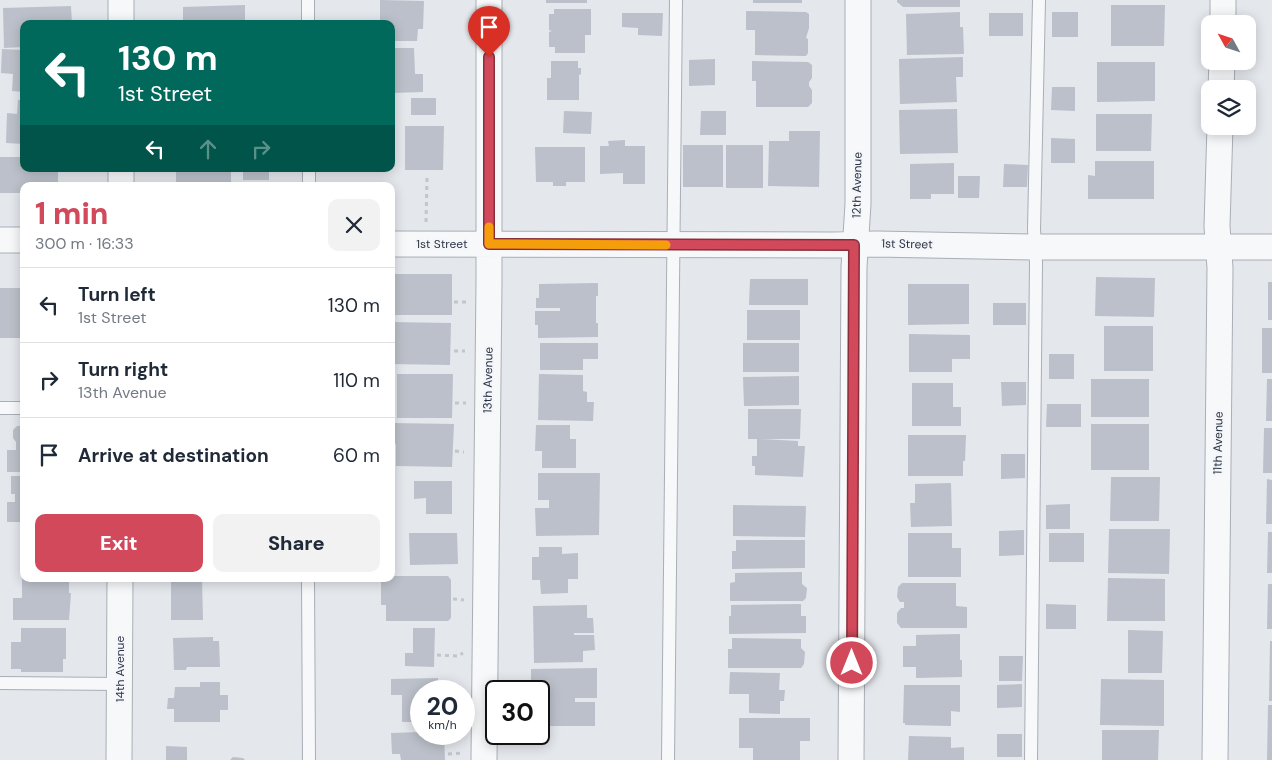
<!DOCTYPE html>
<html lang="en">
<head>
<meta charset="utf-8">
<style>
	body { margin:0; font-family:"DM Sans",sans-serif; background:#f2f2f3; color:#1f2937; height:100vh; display:flex; flex-direction:column; font-size:19px; white-space:nowrap }
	* { box-sizing:border-box; margin:0 }
	p { font-size:16px; color:#747a83 }
	.icon { flex:none; width:28px; height:28px; fill:none; stroke:currentColor; stroke-width:2; stroke-linecap:round; stroke-linejoin:round }
	.map { position:relative; flex:1; overflow:hidden }
	.details { position:absolute; left:20px; top:182px; width:375px; height:400px; display:flex; flex-direction:column; background:#fff; border-radius:10px; box-shadow:0 2px 12px #0003 }
	.details>* { flex:none }
	.top-card { position:absolute; left:20px; top:20px; width:375px; height:152px; border-radius:10px; box-shadow:0 2px 12px #0003; background:#00695c; color:#fff; overflow:hidden }
	.needle { width:32px; rotate:310deg }
	.tools { position:absolute; left:1201px; top:15px; display:grid; gap:10px }
	.tools a { display:grid; place-items:center; width:55px; height:55px; border-radius:10px; background:#fff; box-shadow:0 2px 12px #0003; font-size:25px }
	.speed { position:absolute; left:410px; top:680px; display:flex; gap:10px; font-size:25px; font-weight:700; text-align:center }
	.speed>* { display:grid; place-content:center; width:65px; height:65px; border-radius:50%; background:#fff; box-shadow:0 2px 12px #0003; line-height:1 }
	.speed small { font-size:12px; font-weight:400 }
	.speed .limit { border:2px solid #111; border-radius:8px; background:#fff; color:#111 }
	.pin { position:absolute; display:grid; place-items:center; width:42px; height:42px; color:#fff; margin:-51px -21px; border-radius:50% 50% 50% 0; rotate:-45deg; box-shadow:0 0 5px #0007 }
	.pin .icon { rotate:45deg }
	.me { position:absolute; width:55px; margin:-28px; rotate:0deg; stroke-linejoin:round; filter:drop-shadow(0 0 4px #0008) }
	.turn { display:flex; align-items:center; gap:18px; height:105px; padding:0 15px; font-size:22px }
	.turn .icon { width:65px; height:65px; stroke-width:2.5 }
	.turn b { display:block; font-size:35px; line-height:42px }
	.lanes { display:flex; align-items:center; height:48px; padding:0 15px; background:#0003; justify-content:center; gap:25px; direction:ltr }
	.lanes .off { opacity:.35 }
	.round { display:grid; place-items:center; flex:none; width:52px; height:52px; border-radius:10px; background:#f2f2f3 }
	.head { display:flex; align-items:center; justify-content:space-between; height:85px; padding:0 15px }
	h1 { font-size:30px; font-weight:800; line-height:38px; color:#d1495b }
	.action { display:flex; gap:10px; margin-top:auto; padding:10px 15px }
	.action a { flex:1; height:58px; border-radius:10px; background:#d1495b; color:#fff; font-size:20px; font-weight:800; line-height:58px; text-align:center }
	.action a+a { background:#f2f2f3; color:#1f2937 }
	ul { padding:0; list-style:none }
	li { display:flex; align-items:center; gap:15px; height:75px; padding:0 15px; border-top:1px solid #e0e1e3 }
	li div { flex:1 }
	li b { display:block; font-size:19px }
	li em { font-style:normal }
	.map>svg:first-child { display:block }
	.building { fill:#bbc0ca }
	.lines { fill:none; stroke-linecap:round; stroke-linejoin:round }
	.lane-casing { stroke:#a9aeb7; stroke-width:14 }
	.street-casing { stroke:#a9aeb7; stroke-width:27 }
	.path { stroke:#c2c5cb; stroke-width:3; stroke-dasharray:4 4; stroke-linecap:butt }
	.lane { stroke:#f7f8fa; stroke-width:12 }
	.street { stroke:#f7f8fa; stroke-width:25 }
	.route-casing { stroke:#882f3b; stroke-width:12 }
	.route { stroke:#d1495b; stroke-width:9 }
	.slow { stroke:#f59e0b; stroke-width:9 }
	.labels { text-anchor:middle; stroke-width:4.5; stroke-linejoin:round; paint-order:stroke }
	.street-label { font-size:12px; fill:#2b3445; stroke:#f4f6f9 }
</style>
</head>
<body>
<div class="map">
<svg width="1272" height="760" viewBox="0 0 1272 760">
	<rect width="100%" height="100%" fill="#e4e7ec"/>
	<!-- building -->
	<path class="building" d="M380,0L424,1L423,29H418L417,41H391V24H380Z
		M546,0H587V3H546Z
		M753,0H802V3H753Z
		M897,0H960V7H903L897,2Z
		M245,5V24H183V7Z
		M1111,5H1165L1164,46H1111Z
		M71,6L72,24H24V47L4,48L3,8Z
		M554,9H591V35H585V53H555V47H549V32L552,31L549,30V14H554Z
		M746,11L806,12L809,14V28L806,38L808,39V53L806,56L755,55V30H746Z
		M960,12V27H963L964,54L907,55L906,14Z
		M1052,12H1078V37H1052Z
		M622,13H663L662,36L638,35V28L622,27Z
		M989,13H1023V36H989Z
		M391,48H414L415,74H423V92L391,93Z
		M2,49L24,50V92L12,91L13,74L1,73Z
		M963,57V77H956L957,102L900,104L899,59Z
		M715,59V85L689,86V60Z
		M551,61H578V68H581V74L579,75V100H547V78H551Z
		M752,61L808,62L812,65V78L809,82V86L812,90V103L808,107H756V81H752Z
		M1097,62H1155V101L1097,102Z
		M1052,87H1075V111L1051,110Z
		M411,98H436V115H411Z
		M18,100H24V144L6,143L7,113L17,114Z
		M957,109L958,153L900,154L899,110Z
		M564,111L592,112L591,134L563,133Z
		M701,111H726V135H700Z
		M1096,114H1152L1151,151H1096Z
		M405,126H444L443,170H405Z
		M789,131H820L819,187L768,186L769,141H789Z
		M1051,138L1075,139V163H1051Z
		M625,140V146H645V184H623V173L600,174V146H609L608,141Z
		M683,145H723V187H683Z
		M726,145H763V188H726Z
		M535,147H585V182H566V186H553V182H536Z
		M0,157H24V169H58V186H24V193H0Z
		M1095,161H1154V199H1088V175L1095,176Z
		M954,163V194H931V199H910V164Z
		M1004,164L1028,165L1027,187H1003Z
		M176,169H231V186H176Z
		M243,169H269V180H243Z
		M358,169H375V170L358,171Z
		M958,176H980L979,198H958Z
		M394,274H452V315H393Z
		M1096,277L1155,278L1154,317L1095,316Z
		M750,279H808V305H749Z
		M1268,282H1272V320H1268Z
		M598,283V296H596V323H598V337L538,338V325H535V311H560V308H536V298H539V284Z
		M908,284H969V324L908,325Z
		M0,288H24V338H0Z
		M993,303H1026V325H993Z
		M747,310H800V340H747Z
		M391,322L451,323L450,365L391,364Z
		M1104,326H1153V371H1104Z
		M1262,328H1272V373H1262Z
		M909,334L970,335V359H952V372H909Z
		M540,343H598V359H583V370H540Z
		M743,343H799V372H743Z
		M1049,354H1074V379H1049Z
		M397,374H453L452,418H397Z
		M539,374L583,375V391L587,392V402H594L593,421L538,420Z
		M799,376V405L744,406L743,377Z
		M1091,379H1149V417H1091Z
		M1267,379H1272V421H1266Z
		M1001,382H1026V405L1002,406Z
		M912,383H953V407H961V426H912Z
		M1047,404H1081V427H1046Z
		M748,409H801L800,439H760L798,441V446H805L803,477L755,475V466H752V456H757V439H748Z
		M391,423L454,424L452,467L396,466V444L391,443Z
		M1091,424H1149V470H1091Z
		M536,425H570V439H576V468H542V451H535Z
		M17,426H24V472H7V450H16V442L13,438V430Z
		M1264,428H1272V473H1263Z
		M908,435H966L965,461H963V476H908Z
		M1001,454H1025V478L1001,479Z
		M538,473H600L599,535L536,536L535,508H549V500H538Z
		M11,476H24V522H7V502H15V494H11Z
		M1111,477H1160L1159,521H1110Z
		M1267,479L1272,480V524H1266Z
		M414,481H452V514H426V498L414,499Z
		M951,483L952,526L911,527L910,503H915V484Z
		M1070,504V529H1046V505Z
		M733,505L806,506L805,537L733,536Z
		M1109,529H1170L1169,574L1108,573Z
		M1024,530V555L999,556V531Z
		M1268,532H1272V573H1267Z
		M409,533H457L458,564L410,565Z
		M908,533H952V548H961V577H908Z
		M1049,533H1084V562H1049Z
		M736,540H805V568L732,569V551H736Z
		M539,547H562V554L578,553V579H568V593L541,594L540,580H532V557H539Z
		M802,572V584L807,588L806,598L803,601H730V583L735,582V573Z
		M391,576H448L451,580V618L448,621H386V605H381V579H391Z
		M22,577H24V579H69V593H71L69,620H13V598H22Z
		M1108,578L1165,579V621H1107Z
		M171,579H202L203,620H171Z
		M902,583H956V606L967,607V628H901L897,623V613L901,608H904V602H900L897,597L898,587Z
		M1268,584H1272V629H1267Z
		M801,604V616H806V633L729,634V616H731V605Z
		M1046,604L1076,605V629H1046Z
		M587,605V618H593L594,633H574V635H594L595,650L583,651V662L534,663L533,606Z
		M21,628H66V659H63V672H21V669H11V642H21Z
		M413,628H435L434,667L405,666V653H413Z
		M1128,630L1163,631L1162,673H1128Z
		M960,634V660H962V677L916,678V667H903V646H916V635Z
		M213,637V641H219L220,667H187L186,670H174L173,638Z
		M732,638L801,639V648L805,652L804,664L801,668H728V649H732Z
		M1270,641H1272V701H1269Z
		M999,656H1023L1022,681H999Z
		M597,668V698H575V702H595V726H539V706H541V695H539V691H531V669Z
		M730,672L780,673L779,690H785L784,701H780V714L749,713V694H729Z
		M438,678V688H447V691H421V722H402V695H391V679Z
		M1101,679L1164,680V726L1100,725Z
		M200,682H220V695H228V710H220V722H174V709H167L168,698H174L175,687H200Z
		M1022,684V707L997,708V685Z
		M904,685H960V712L951,711V726L905,725V723H903Z
		M1268,705H1272V760H1267Z
		M739,718H810V741H800V760H753V748H739Z
		M1102,730H1159L1158,760H1102Z
		M421,732V734H444L445,760H401L400,754H392L391,733Z
		M997,734H1022V757H997Z
		M909,736L951,737V748L964,747V760H908Z
		M166,746L187,747V760H166Z
		M233,757L243,758L245,760H230Z"/>
	<g class="lines">
		<defs>
			<path id="lane" d="M308,0V24
				M309,169V186
				M0,408H24
				M308,579L309,760
				M0,683L121,684
				M668,760L676,0
				M1031,760L1036,263L1034,229L1039,0"/>
			<path id="street" d="M121,24V0
				M1223,24V0
				M1221,89L1222,61
				M121,186V169
				M0,240H24
				M391,244L832,245L877,244L1035,247H1272
				M119,760L120,579
				M484,760L489,282V0
				M851,760L854,267L858,204V0
				M1215,760L1220,268L1217,226L1220,126"/>
		</defs>
		<!-- lane casing -->
		<use href="#lane" class="lane-casing"/>
		<!-- street casing -->
		<use href="#street" class="street-casing"/>
		<!-- path -->
		<path class="path" d="M426,222L427,178
			M454,302H467
			M454,351H465
			M455,403H466
			M455,451L464,452
			M453,599L464,600
			M437,655L458,656L463,653
			M440,686H462
			M448,754L462,753"/>
		<!-- lane -->
		<use href="#lane" class="lane"/>
		<!-- street -->
		<use href="#street" class="street"/>
	</g>
	<g class="lines">
		<defs>
			<path id="route" d="M489,57V244L854,245L852,663"/>
		</defs>
		<!-- route casing -->
		<use href="#route" class="route-casing"/>
		<!-- route -->
		<use href="#route" class="route"/>
		<!-- slow -->
		<path class="slow" d="M489,227V244L666,245"/>
	</g>
	<g class="labels">
		<!-- street labels -->
		<g class="street-label">
			<text transform="translate(857 185) rotate(-89)" y="4">12th Avenue</text>
			<text x="442" y="248">1st Street</text>
			<text transform="translate(907 244) rotate(1)" y="4">1st Street</text>
			<text transform="translate(488 380) rotate(-89)" y="4">13th Avenue</text>
			<text transform="translate(1218 443) rotate(-89)" y="4">11th Avenue</text>
			<text transform="translate(120 669) rotate(-90)" y="4">14th Avenue</text>
		</g>
	</g>
</svg>
<div class="tools">
<a><svg class="needle" viewBox="-14 -14 28 28"><path d="M0-13l5 13h-10z" fill="#e53935"/><path d="M0 13l5-13h-10z" fill="#747a83"/></svg></a>
<a><svg class="icon" aria-label="layers" viewBox="0 0 24 24"><path d="M12 4l9 5-9 5-9-5zM3 14l9 5 9-5"/></svg></a>
</div>
<div class="speed"><div>20<small>km/h</small></div><div class="limit">30</div></div>
<div class="pin" style="left:489px;top:57px;background:#d93025"><svg class="icon" aria-label="arrive" viewBox="0 0 24 24"><path d="M6 21V4h12l-3 4 3 4H6"/></svg></div>
<svg class="me" style="left:852px;top:663px" viewBox="-20 -20 40 40"><circle r="17" fill="#d1495b" stroke="#fff" stroke-width="3"/><path d="M0-11L8 9 0 5-8 9z" fill="#fff"/></svg>
<div class="top-card">
<div class="turn"><svg class="icon" aria-label="left" viewBox="0 0 24 24"><path d="M17 20v-9H6M10 6l-5 5 5 5"/></svg><div><b>130 m</b>1st Street</div></div>
<div class="lanes"><svg class="icon" aria-label="left" viewBox="0 0 24 24"><path d="M17 20v-9H6M10 6l-5 5 5 5"/></svg><svg class="icon off" aria-label="ahead" viewBox="0 0 24 24"><path d="M12 20V5M6 11l6-6 6 6"/></svg><svg class="icon off" aria-label="right" viewBox="0 0 24 24"><path d="M7 20v-9h11M14 6l5 5-5 5"/></svg></div>
</div>
<section class="details">
<div class="head"><div><h1>1 min</h1><p>300 m · 16:33</p></div><a class="round"><svg class="icon" aria-label="close" viewBox="0 0 24 24"><path d="M6 6l12 12M18 6L6 18"/></svg></a></div>
<ul>
<li><svg class="icon" aria-label="left" viewBox="0 0 24 24"><path d="M17 20v-9H6M10 6l-5 5 5 5"/></svg><div><b>Turn left</b><p>1st Street</p></div><em>130 m</em></li>
<li><svg class="icon" aria-label="right" viewBox="0 0 24 24"><path d="M7 20v-9h11M14 6l5 5-5 5"/></svg><div><b>Turn right</b><p>13th Avenue</p></div><em>110 m</em></li>
<li><svg class="icon" aria-label="arrive" viewBox="0 0 24 24"><path d="M6 21V4h12l-3 4 3 4H6"/></svg><div><b>Arrive at destination</b></div><em>60 m</em></li>
</ul>
<div class="action"><a>Exit</a><a>Share</a></div>
</section>
</div>
</body>
</html>
